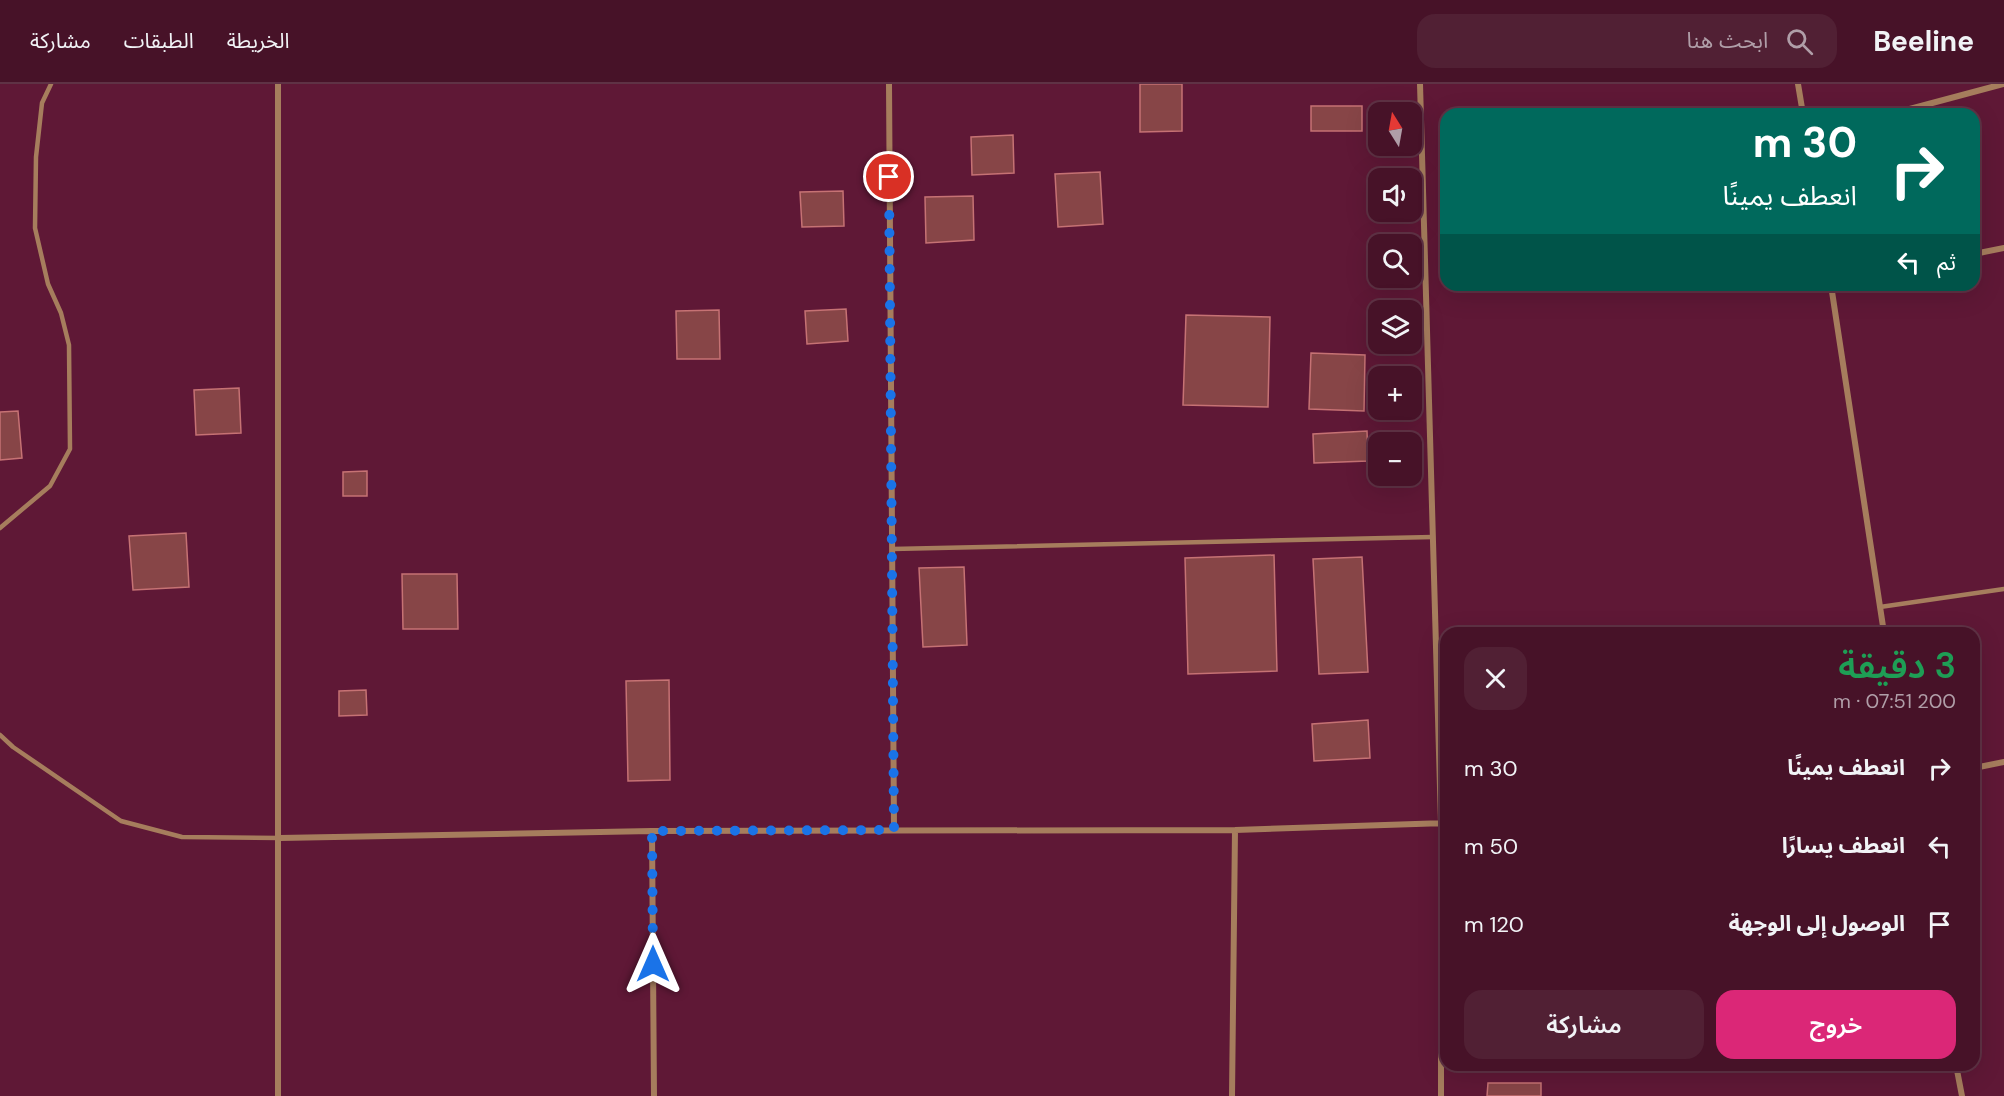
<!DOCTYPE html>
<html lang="ar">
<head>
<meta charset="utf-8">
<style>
	body { margin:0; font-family:"DM Sans","Noto Sans Arabic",sans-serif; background:#512034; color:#f1f3f6; direction:rtl; height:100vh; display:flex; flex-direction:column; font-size:22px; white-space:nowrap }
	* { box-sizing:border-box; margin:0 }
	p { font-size:20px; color:#b09ea8 }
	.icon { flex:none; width:33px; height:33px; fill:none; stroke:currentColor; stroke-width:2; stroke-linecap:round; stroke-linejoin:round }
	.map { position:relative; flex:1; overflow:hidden; direction:ltr }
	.details { position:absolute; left:1440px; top:543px; width:540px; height:444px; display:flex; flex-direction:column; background:#471228; border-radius:18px; box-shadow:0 6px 24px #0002,0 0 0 2px #5f3245; direction:rtl }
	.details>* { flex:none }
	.top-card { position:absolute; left:1440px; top:24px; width:540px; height:183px; border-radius:18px; box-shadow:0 6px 24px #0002,0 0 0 2px #5f3245; direction:rtl; background:#00695c; color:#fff; overflow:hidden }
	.needle { width:39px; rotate:349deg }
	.tools { position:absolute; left:1368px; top:18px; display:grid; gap:12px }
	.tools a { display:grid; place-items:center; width:54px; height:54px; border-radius:12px; background:#471228; box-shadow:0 6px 24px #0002,0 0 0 2px #5f3245; font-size:30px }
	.pin { position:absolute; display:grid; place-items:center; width:51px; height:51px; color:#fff; margin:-26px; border:3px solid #fff; border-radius:50%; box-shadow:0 2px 6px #0007 }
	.me { position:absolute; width:66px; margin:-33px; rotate:0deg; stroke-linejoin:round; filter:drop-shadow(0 0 4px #0008) }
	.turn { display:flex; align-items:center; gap:21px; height:126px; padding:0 24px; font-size:27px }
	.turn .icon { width:78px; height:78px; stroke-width:2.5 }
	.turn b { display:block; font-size:42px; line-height:51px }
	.then { display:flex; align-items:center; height:57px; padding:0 24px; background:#0003; gap:12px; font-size:22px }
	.round { display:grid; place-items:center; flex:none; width:63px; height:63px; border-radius:18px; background:#512034 }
	.head { display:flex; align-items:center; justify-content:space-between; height:102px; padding:0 24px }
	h1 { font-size:36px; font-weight:600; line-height:45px; color:#1e9e55 }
	.button { display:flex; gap:12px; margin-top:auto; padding:12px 24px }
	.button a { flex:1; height:69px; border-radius:18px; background:#db2777; color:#fff; font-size:24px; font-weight:600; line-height:69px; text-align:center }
	.button a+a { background:#512034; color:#f1f3f6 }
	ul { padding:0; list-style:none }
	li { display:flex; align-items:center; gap:18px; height:78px; padding:0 24px }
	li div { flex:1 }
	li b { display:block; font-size:22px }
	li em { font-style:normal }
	header { display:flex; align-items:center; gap:36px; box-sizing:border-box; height:84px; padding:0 30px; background:#471228; border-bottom:2px solid #5f3245 }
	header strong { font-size:28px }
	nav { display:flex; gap:33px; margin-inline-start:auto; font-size:21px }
	.search { width:420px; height:54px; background:#512034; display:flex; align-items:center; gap:15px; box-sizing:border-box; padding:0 21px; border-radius:18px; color:#b09ea8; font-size:22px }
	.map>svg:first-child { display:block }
	.building { fill:#874547; stroke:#c67274; stroke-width:1.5 }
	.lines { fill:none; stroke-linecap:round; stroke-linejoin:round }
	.lane { stroke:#a67d5d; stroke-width:4.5 }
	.street { stroke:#a67d5d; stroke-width:6 }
	.route { stroke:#1a73e8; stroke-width:10; stroke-dasharray:0 18 }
</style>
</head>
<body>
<header>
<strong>Beeline</strong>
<div class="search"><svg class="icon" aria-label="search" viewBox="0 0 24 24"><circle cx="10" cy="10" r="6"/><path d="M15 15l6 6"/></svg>ابحث هنا</div>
<nav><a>الخريطة</a><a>الطبقات</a><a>مشاركة</a></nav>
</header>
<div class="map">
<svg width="2004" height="1012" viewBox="0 0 2004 1012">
	<rect width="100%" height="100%" fill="#5f1836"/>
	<!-- building -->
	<path class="building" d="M1140,0H1182V47L1140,48Z
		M1311,22H1362V47H1311Z
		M1013,51L1014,89L972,91L971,53Z
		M1100,88L1103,140L1058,143L1055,90Z
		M843,107L844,142L802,143L800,108Z
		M973,112L974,156L926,159L925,113Z
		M846,225L848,257L807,260L805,227Z
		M719,226L720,275H677L676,227Z
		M1186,231L1270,233L1268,323L1183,321Z
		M1311,269L1365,271L1364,327L1309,325Z
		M239,304L241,349L196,351L194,306Z
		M18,327L22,374L0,376V328Z
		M1367,347L1368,377L1314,379L1313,350Z
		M367,387V412H343V388Z
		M186,449L189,503L133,506L129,452Z
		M1274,471L1277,587L1188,590L1185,474Z
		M1362,473L1368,588L1319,590L1313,475Z
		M964,483L967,561L923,563L919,484Z
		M402,490H457L458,545H403Z
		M669,596L670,696L628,697L626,597Z
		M366,606L367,631L339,632V607Z
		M1368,636L1370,674L1314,677L1312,640Z
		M1488,999H1541V1012H1487Z"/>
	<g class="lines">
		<!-- lane -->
		<path class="lane" d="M0,444L50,402L70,365L69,261L61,229L48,200L35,144L36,73L42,19L51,0
			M892,465L1433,453
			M1880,523L2004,505
			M0,651L13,663L121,737L182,753L280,754"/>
		<!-- street -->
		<path class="street" d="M889,0L894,746
			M1420,0L1441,739V1012
			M1798,0L1803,30
			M1891,30L2003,0
			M1974,170L2004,164
			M1831,201L1884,549
			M1974,684L2004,678
			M652,747L654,1012
			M280,754L652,747L1235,746L1446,739
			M1956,981L1962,1012
			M278,1012V0
			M1232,1012L1235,746"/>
	</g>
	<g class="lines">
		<!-- route -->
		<path class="route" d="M653,880L652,747L894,746L889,93"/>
	</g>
</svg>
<div class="tools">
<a><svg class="needle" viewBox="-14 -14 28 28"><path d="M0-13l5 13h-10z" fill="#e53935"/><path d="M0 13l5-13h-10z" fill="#b09ea8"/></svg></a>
<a><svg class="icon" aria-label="sound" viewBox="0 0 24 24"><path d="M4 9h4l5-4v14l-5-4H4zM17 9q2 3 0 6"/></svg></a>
<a><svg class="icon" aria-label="search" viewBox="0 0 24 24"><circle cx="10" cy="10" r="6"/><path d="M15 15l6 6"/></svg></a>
<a><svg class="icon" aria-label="layers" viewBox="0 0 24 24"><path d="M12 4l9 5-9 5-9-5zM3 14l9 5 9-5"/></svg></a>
<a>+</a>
<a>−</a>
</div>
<div class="pin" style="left:889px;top:93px;background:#d93025"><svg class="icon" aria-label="arrive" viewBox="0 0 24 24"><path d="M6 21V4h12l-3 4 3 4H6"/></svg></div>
<svg class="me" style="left:653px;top:880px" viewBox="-20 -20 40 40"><path d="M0-17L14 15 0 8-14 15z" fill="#1a73e8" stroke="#fff" stroke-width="4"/></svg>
<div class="top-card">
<div class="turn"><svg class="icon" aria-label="right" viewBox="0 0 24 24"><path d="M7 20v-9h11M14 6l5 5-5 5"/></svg><div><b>30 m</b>انعطف يمينًا</div></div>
<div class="then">ثم<svg class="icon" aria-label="left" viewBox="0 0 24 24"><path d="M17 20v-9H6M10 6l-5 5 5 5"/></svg></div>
</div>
<section class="details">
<div class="head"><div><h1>3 دقيقة</h1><p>200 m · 07:51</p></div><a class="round"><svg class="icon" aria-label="close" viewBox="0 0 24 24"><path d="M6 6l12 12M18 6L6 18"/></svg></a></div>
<ul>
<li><svg class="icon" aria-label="right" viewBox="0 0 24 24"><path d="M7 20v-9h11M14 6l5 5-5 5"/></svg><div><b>انعطف يمينًا</b></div><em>30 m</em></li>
<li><svg class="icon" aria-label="left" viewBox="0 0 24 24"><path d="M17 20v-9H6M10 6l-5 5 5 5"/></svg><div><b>انعطف يسارًا</b></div><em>50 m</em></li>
<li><svg class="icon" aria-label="arrive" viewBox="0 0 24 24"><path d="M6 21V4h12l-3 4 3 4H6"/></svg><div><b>الوصول إلى الوجهة</b></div><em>120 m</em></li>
</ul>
<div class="button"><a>خروج</a><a>مشاركة</a></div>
</section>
</div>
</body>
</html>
